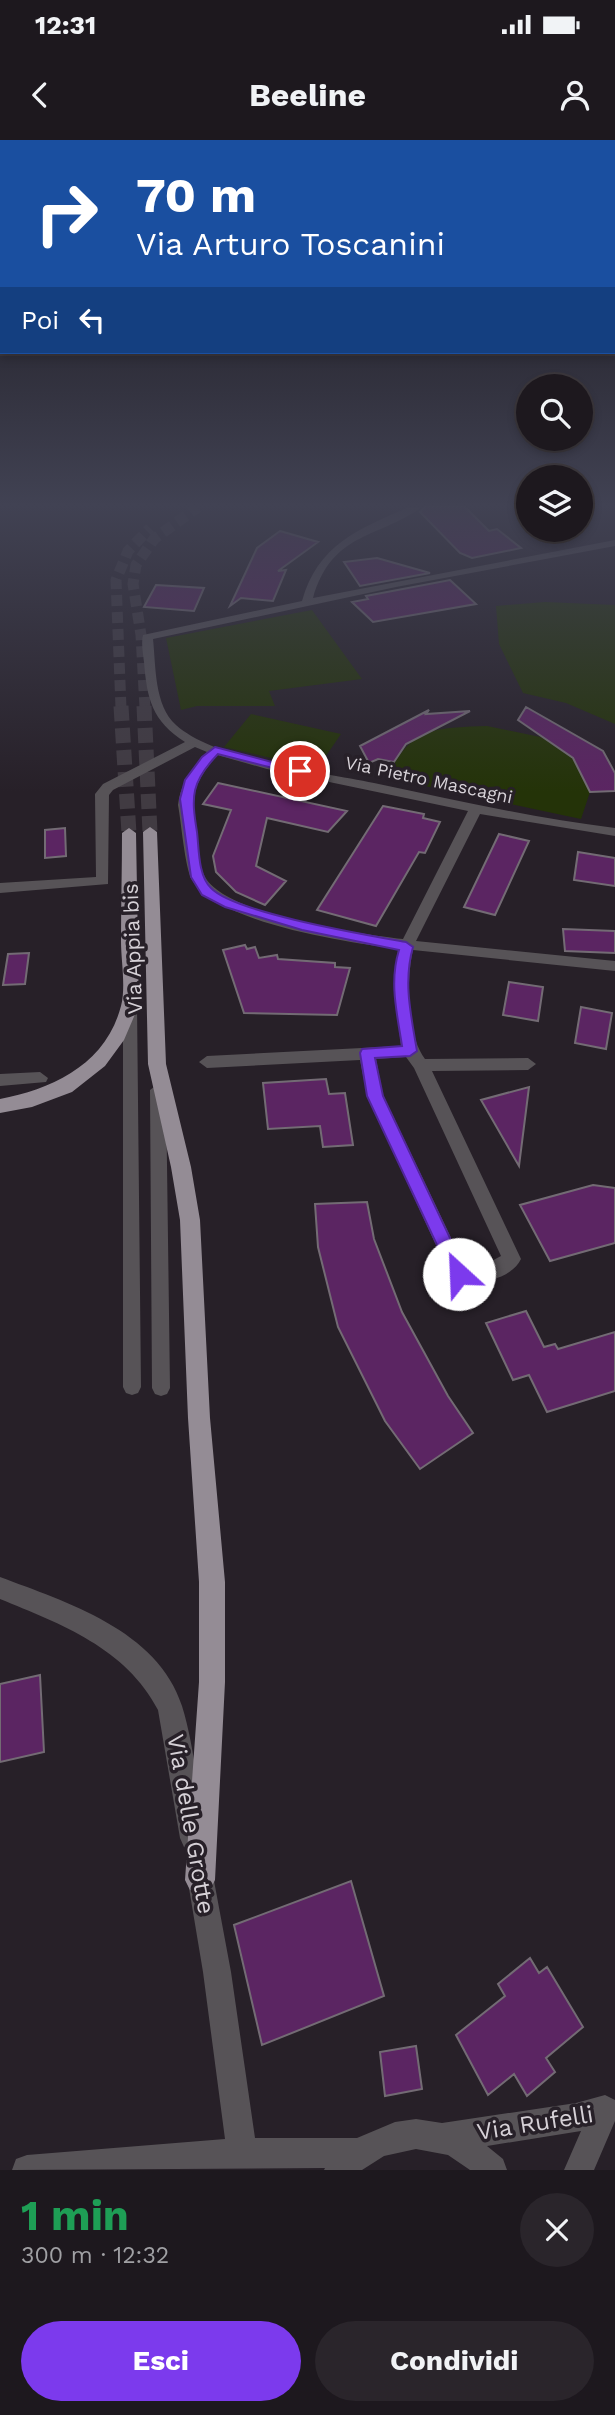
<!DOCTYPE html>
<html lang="it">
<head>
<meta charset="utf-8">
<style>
	body { margin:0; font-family:"Work Sans",sans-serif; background:#2a252b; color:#f1f3f6; height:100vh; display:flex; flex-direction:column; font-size:26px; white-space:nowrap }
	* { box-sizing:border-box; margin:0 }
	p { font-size:23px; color:#a0a0a4 }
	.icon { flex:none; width:38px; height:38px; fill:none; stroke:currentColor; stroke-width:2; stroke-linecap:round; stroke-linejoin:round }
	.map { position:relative; height:2030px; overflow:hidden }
	.side { display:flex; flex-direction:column; background:#1d181e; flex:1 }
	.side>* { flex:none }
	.guide { position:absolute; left:0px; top:0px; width:616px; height:214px; box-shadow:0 4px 10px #0003,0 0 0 2px #3b373c; background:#1a4fa0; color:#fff; overflow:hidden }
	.tools { position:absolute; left:516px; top:234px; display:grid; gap:14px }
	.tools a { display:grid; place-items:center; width:77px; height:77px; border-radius:50%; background:#1d181e; box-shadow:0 4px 10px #0003,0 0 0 2px #3b373c; font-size:35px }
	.pin { position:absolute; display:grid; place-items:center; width:60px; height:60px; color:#fff; margin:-30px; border:4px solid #fff; border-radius:50%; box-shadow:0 2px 7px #0007 }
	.me { position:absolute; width:77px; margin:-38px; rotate:335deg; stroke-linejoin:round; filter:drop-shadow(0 0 5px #0008) }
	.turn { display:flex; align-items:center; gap:24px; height:147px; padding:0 21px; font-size:32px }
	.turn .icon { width:91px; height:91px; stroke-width:2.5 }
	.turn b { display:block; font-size:49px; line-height:60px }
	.then { display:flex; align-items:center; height:66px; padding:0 21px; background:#0003; gap:14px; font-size:26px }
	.round { display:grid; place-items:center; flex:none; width:74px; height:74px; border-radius:37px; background:#2a252b }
	.headline { display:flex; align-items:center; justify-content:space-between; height:119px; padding:0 21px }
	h1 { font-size:42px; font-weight:700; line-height:52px; color:#1e9e55 }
	.action { display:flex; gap:14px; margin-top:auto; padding:14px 21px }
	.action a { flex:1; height:80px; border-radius:42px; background:#7c3aed; color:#fff; font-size:28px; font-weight:700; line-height:80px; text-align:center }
	.action a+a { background:#2a252b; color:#f1f3f6 }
	.status { display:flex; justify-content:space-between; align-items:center; height:49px; padding:0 35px; background:#1d181e; direction:ltr }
	.status svg { height:19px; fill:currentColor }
	header { display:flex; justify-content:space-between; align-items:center; height:91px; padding:0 21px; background:#1d181e; font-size:32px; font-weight:700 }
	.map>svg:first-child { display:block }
	.green { fill:#243308 }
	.building { fill:#5b2562; stroke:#736b74; stroke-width:2 }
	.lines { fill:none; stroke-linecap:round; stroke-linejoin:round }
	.trunk-tunnel-far1 { stroke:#413b42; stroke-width:11; stroke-dasharray:11 6; stroke-linecap:butt }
	.trunk-tunnel { stroke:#413b42; stroke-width:15; stroke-dasharray:15 7; stroke-linecap:butt }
	.service { fill:#575357; fill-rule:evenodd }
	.minor { fill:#575357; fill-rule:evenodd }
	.tertiary { fill:#575357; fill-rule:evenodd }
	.trunk { fill:#948c95; fill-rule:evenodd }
	.route { fill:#7c3aed; stroke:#51269a; stroke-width:2 }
	.labels { text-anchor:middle; stroke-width:7; stroke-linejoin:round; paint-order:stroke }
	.far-street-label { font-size:18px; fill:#d6d1d7; stroke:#272028 }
	.street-label { font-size:21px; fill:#d6d1d7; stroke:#272028 }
	.near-street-label { font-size:24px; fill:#d6d1d7; stroke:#272028 }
</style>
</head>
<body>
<div class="status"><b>12:31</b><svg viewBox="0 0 49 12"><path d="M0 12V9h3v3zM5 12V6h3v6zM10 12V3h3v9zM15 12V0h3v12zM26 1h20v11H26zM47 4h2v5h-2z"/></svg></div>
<header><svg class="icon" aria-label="back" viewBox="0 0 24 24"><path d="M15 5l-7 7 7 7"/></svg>Beeline<svg class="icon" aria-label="person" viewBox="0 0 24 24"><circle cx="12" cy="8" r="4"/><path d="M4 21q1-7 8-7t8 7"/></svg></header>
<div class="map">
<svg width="615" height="2030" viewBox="0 0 615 2030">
	<rect width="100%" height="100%" fill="#272028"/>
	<!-- green -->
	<path class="green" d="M545,462L615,465V584L566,563L523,553L499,504L496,466Z
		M312,470L362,539L269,551L275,566H197L181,570L166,498Z
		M251,574L341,594L317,629L224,607Z
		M487,586L545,598L573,618L590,652L581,679L387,638C410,586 436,588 487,586Z"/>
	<!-- building -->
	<path class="building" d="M425,367H465L489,391L497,389L521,408L472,418L460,413L420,372Z
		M280,391L318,402L278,431L286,430L273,461L241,458L230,466L257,408Z
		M377,418L430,433L360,446L344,422Z
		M450,440L476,464L373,482L352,462L368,459L366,456Z
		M156,445L204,448L194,471L144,467Z
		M526,567L603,611L615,633V651L590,652L573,618L518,580Z
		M429,570L426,574L470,571L406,604L394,622L378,619L369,623L360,606Z
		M218,643L347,671L328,692L267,678L256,726L286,741L265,765L236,752L216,732L213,716L231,670L203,664Z
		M383,666L424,674L423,678L440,682L425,713L419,712L376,786L317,770Z
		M65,688L66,716L45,718V690Z
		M499,694L529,701L495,775L464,767Z
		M578,712L615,718V746L574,740Z
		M563,789L615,791V813L565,811Z
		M245,805L247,809L255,807L259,818L277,815L278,819L335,823V827L350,828L337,875L244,873L223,810Z
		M29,813L25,844L3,845L8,814Z
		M509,842L543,847L538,881L503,875Z
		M581,867L612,873L606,909L575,903Z
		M326,939L329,954L345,953L353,1005L323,1007L320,986L268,989L263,943Z
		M529,947L519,1026L481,960Z
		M593,1045L615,1048V1103L550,1121L520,1065Z
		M367,1062L374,1099L402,1172L448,1256L473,1293L420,1329L385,1281L338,1187L318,1107L315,1064Z
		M526,1171L544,1207L555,1204L558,1209L615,1192V1251L547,1272L529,1235L513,1240L486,1183Z
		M40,1535L44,1612L0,1622V1544Z
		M351,1741L384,1856L262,1905L234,1785Z
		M530,1818L539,1833L547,1827L583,1887L546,1918L555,1932L527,1956L514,1934L488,1955L456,1895L505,1856L498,1844Z
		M416,1906L422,1949L385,1956L380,1912Z"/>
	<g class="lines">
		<!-- trunk-tunnel-far1 -->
		<path class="trunk-tunnel-far1" d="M121,568L116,440L128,411L150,388
			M145,568L141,495L133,444L136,425L154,399L198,367"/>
		<!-- trunk-tunnel -->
		<path class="trunk-tunnel" d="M121,566L129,693
			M144,566L150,692"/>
		<!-- service -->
		<path class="service" d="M130,860L137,865L141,1247L138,1253L132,1255L126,1253L123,1247V865Z
			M158,944L166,950L170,1248L167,1254L161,1256L155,1254L152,1248L150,950Z"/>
		<!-- minor -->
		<path class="minor" d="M409,367H422C377,399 332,392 313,458L615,400V406L396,447L153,499C156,526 154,565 176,585C216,621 321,632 374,643C455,660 533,678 615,688V696L480,674L416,801L615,821V831L413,810C406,839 407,896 425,919L528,918L536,924L528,930L432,931L521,1119C511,1140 473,1147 452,1140L367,955L360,920L207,928L199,922L207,916L401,906L394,846L398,809C347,802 221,784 192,740C185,729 181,680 178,665C180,644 193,628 207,612L195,607L113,650L109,655L108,744L0,753V743L96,737L95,654L103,644L185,602C152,581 147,559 144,522C143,513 141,503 143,495L302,461C318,404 359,389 409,367ZM217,615L267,629L468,671L403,799C361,794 222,775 204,735C198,723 199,705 196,693C190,656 193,644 217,615ZM406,917L414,928L501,1116L486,1124L465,1127L383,955L376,919Z
			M40,932L48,938L46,942L0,946V934Z"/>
		<!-- tertiary -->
		<path class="tertiary" d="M0,1437C66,1462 158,1490 182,1566C194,1604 199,1658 206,1698L202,1707L193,1711L184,1707L180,1698L158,1570C126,1508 61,1484 0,1459Z
			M199,1717L208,1721L212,1730L231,1832L255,1998H357L395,1982L416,1979L442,1983L576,1963L605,1955L615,1960V1981L594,2030H564L581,1991L487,2006L503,2019L507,2030H470L448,2015L416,2009L384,2016L362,2030H324L325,2028L12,2030L16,2019L27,2015L225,1999L203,1832L186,1730L190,1721Z"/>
		<!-- trunk -->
		<path class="trunk" d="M150,687L157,692L166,924L191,1027L200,1080L210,1278L225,1442V1542L215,1740L210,1750L200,1755L190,1750L185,1740L199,1542V1442L188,1278L180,1080L171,1027L148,924L143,692Z
			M129,688L136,693L139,865L124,900L105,926L72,952L32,967L0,973V959C53,949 106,924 121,866C126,847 121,821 121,801C121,765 122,729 122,693Z"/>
	</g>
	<!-- sky -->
	<linearGradient id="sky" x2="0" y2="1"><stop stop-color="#151216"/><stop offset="0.56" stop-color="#414253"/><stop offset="1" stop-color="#414253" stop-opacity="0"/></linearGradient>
	<rect width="615" height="652" fill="url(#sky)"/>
	<!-- route -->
	<path class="route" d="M215,607L306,631L300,635L218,614C191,642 191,656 197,692C199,708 198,736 211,748C235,773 367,795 406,802L413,807C403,842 411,875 417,911L410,916L375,918L383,956L467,1134L465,1139L459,1142L453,1139L367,956L360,913L362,909L402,906C397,873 389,842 399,810L302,790L225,767L202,755L191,737L180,659L185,640L202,617Z"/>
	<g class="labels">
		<!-- far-street labels -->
		<g class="far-street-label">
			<text transform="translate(429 640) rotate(12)" y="6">Via Pietro Mascagni</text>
		</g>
		<!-- street labels -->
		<g class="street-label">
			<text transform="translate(133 809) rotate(-92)" y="7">Via Appia bis</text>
		</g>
		<!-- near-street labels -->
		<g class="near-street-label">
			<text transform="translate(191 1684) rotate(80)" y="8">Via delle Grotte</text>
			<text transform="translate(535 1983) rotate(-9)" y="8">Via Rufelli</text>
		</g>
	</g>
</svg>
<div class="tools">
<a><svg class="icon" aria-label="search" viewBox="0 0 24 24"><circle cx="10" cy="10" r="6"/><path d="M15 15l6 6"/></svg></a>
<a><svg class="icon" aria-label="layers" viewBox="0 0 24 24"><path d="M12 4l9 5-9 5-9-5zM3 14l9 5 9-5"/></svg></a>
</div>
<div class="pin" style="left:300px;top:631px;background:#d93025"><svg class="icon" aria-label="arrive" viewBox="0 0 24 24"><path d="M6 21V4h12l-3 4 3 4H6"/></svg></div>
<svg class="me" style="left:459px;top:1134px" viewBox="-20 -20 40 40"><circle r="19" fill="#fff"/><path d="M0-13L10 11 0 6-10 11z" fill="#7c3aed"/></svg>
<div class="guide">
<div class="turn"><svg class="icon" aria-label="right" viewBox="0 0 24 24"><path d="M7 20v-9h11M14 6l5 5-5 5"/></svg><div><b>70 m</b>Via Arturo Toscanini</div></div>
<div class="then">Poi<svg class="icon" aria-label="left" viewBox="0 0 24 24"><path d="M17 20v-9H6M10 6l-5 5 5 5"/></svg></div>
</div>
</div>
<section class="side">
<div class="headline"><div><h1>1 min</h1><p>300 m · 12:32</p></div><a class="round"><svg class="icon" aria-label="close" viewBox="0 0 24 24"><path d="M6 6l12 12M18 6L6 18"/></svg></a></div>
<div class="action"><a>Esci</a><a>Condividi</a></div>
</section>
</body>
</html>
